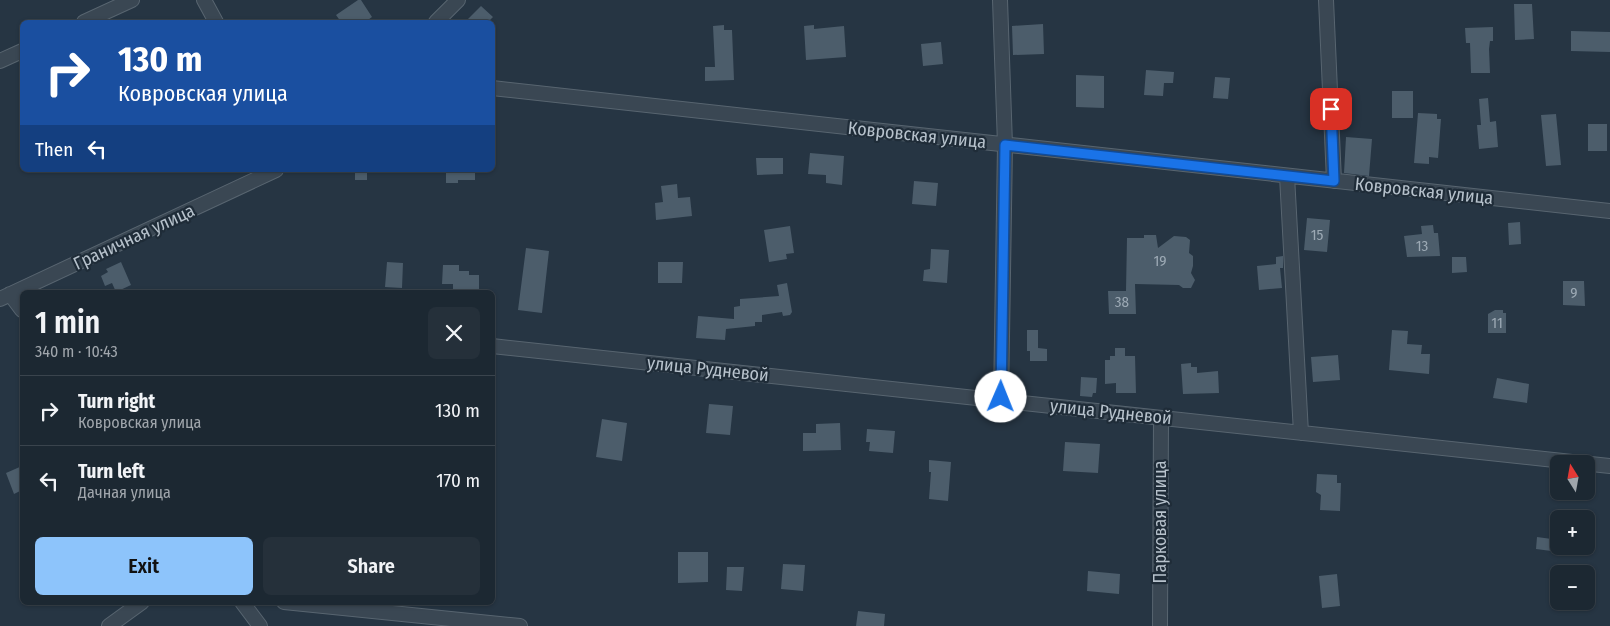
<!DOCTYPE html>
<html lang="en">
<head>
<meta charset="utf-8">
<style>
	body { margin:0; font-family:"Fira Sans Condensed",sans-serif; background:#25303a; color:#f1f3f6; height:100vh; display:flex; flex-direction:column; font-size:19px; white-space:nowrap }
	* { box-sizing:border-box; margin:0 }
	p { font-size:16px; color:#a0a6ac }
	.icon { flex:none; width:28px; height:28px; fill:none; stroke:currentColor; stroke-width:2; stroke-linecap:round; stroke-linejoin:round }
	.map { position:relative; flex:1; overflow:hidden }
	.panel { position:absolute; left:20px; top:290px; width:475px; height:315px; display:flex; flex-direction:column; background:#1c2832; border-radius:8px; box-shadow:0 1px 4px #0004,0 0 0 1px #3a444d }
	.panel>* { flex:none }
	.banner { position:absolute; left:20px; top:20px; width:475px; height:152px; border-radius:8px; box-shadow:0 1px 4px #0004,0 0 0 1px #3a444d; background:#1a4fa0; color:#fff; overflow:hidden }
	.needle { width:32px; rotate:349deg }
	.controls { position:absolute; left:1550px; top:455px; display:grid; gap:10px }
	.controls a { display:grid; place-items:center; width:45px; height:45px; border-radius:8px; background:#1c2832; box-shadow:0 1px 4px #0004,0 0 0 1px #3a444d; font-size:25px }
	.pin { position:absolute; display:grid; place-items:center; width:42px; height:42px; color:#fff; margin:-21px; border-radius:10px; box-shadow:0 2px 8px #0006 }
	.me { position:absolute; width:55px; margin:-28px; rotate:1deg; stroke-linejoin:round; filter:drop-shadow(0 0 4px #0008) }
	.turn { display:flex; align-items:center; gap:18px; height:105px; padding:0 15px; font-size:22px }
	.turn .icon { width:65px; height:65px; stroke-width:2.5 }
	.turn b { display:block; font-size:35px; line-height:42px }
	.then { display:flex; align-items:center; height:48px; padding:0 15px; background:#0003; gap:10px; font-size:19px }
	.round { display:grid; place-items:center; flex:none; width:52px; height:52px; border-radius:8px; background:#25303a }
	.headline { display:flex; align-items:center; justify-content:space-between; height:85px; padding:0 15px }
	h1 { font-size:30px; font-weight:600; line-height:38px }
	.action { display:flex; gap:10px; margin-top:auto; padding:10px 15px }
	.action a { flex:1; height:58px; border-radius:8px; background:#8dc4fb; color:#111; font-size:20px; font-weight:600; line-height:58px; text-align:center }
	.action a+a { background:#25303a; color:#f1f3f6 }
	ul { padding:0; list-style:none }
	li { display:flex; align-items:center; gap:15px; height:70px; padding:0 15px; border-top:1px solid #3a444d }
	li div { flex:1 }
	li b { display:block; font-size:19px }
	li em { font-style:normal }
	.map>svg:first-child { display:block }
	.building { fill:#4c5d6b }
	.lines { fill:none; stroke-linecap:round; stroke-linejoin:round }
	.minor-casing { stroke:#586570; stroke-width:16 }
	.minor { stroke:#3a4753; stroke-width:14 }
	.route-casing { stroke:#114b97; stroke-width:12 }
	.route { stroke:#1a73e8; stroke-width:9 }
	.labels { text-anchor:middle; stroke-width:4.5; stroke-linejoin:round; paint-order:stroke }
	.number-label { font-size:15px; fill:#9ca9b4 }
	.street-label { font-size:18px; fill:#b7c2cc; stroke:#1f2c38 }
</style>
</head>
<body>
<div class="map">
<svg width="1610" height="626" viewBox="0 0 1610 626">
	<rect width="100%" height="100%" fill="#263543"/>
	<!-- building -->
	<path class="building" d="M358,0H361L372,17L365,22H341L336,15Z
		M1514,4H1532L1534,39L1515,40Z
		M481,6L493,17L488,22H465Z
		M1043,24L1044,54L1013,55L1012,26Z
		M724,25V30H732L734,80L705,81V67H715L713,26Z
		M814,25V29L844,26L846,57L806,60L804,26Z
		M1493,27V41H1490L1489,49L1490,73H1471L1470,43H1466L1465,28Z
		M1571,31L1610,32V52L1571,51Z
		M941,42L943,64L923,66L921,44Z
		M1146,70L1174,72L1173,83H1164L1163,96L1144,95Z
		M1076,75L1104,76V108L1076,107Z
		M1215,77L1230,78L1228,99L1213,98Z
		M1392,91H1413V118H1392Z
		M1488,98L1490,122L1496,121L1498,147L1479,149L1477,125H1481L1479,99Z
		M1418,113L1437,114V119H1441L1438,158L1429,157V164L1414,163Z
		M1556,114L1561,165L1546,166L1541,115Z
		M1588,124H1607V151H1588Z
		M1346,137L1372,139L1369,176L1344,173Z
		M810,153L844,156L842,185L826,183V175L808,174Z
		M756,158H783V174L757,175Z
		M355,170H367V180H355Z
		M446,170H475V180H458V183H446Z
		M914,181L938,183L936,206L912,204Z
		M677,184L678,198L690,197L692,216L656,220L655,203L663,202L661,186Z
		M1307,218L1330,220L1327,252L1304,250Z
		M1520,222L1521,244L1509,245L1508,223Z
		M1433,225L1434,233H1438L1440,256L1407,257L1404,236L1422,234L1421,226Z
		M790,226L794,253L786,254L787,259L769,262L764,230Z
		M1144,235H1156L1158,248L1174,236L1186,237L1190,240L1189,253L1193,256V266L1191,273L1195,280L1191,288H1183L1179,285L1135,284L1136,314H1109L1108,291H1126L1127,238H1144Z
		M526,248L549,251L542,313L518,310Z
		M931,249L949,250L947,283L923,281L924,270L930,269Z
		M1283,256V268H1280L1282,288L1259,290L1257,266L1276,264V257Z
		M1452,257H1466L1467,272L1452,273Z
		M121,262L131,285L116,292L112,283L105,286L101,276L108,272L106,269Z
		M387,262L403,263L402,288L385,287Z
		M658,262H683L682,283H658Z
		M443,265H459V271H469V275H479V292H453V284H442Z
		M1563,281H1584L1585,306L1563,305Z
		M787,283L792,312L790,315L783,316L782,312L762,315V322H755V326L726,329L725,340L696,338L698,316L734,319V307L740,306V299L779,296L777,285Z
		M1495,310H1503V313H1506V333H1488V314Z
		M1027,330H1038V348L1047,349V361H1030V351H1027Z
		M1392,330L1408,331L1407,344L1422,345L1421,354H1430L1429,374L1389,370Z
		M1115,348H1125V356H1135L1136,393H1116V383L1105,384V360H1110V356H1115Z
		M1338,355L1340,380L1313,382L1311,357Z
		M1191,363V367H1197V373L1218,371L1219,393L1183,394L1181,364Z
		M1081,377L1097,378L1096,393H1093L1092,397L1080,396Z
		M1497,378L1529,384L1527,403L1493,398Z
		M709,404L733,406L730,435L706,433Z
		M602,419L627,423L622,461L596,457Z
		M840,423L841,450L803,451V433H816V424Z
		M867,429L895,431L893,453L869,451L870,442H866Z
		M1065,442L1100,444L1098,473L1063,471Z
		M929,460L951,462L948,501L929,499L931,472H929Z
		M22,466V490L14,494L6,473Z
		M1317,474L1337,475V483H1341L1340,511L1320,510L1321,495L1316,492Z
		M1537,537L1559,540V552L1536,549Z
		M678,552H708V582L678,583Z
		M783,564L805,565L803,591L781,589Z
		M727,567H744L742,591L726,590Z
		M1088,571L1120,574L1119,594L1087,591Z
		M1337,574L1340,606L1322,608L1319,576Z
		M858,611L885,614L884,626H856Z"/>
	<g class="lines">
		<defs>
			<path id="minor" d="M204,0L216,22
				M1000,0L1005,145L1001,401
				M1326,0L1334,181
				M84,22L132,0
				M436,22L458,0
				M0,61L22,51
				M492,88L1610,211
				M1287,176L1301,433
				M10,294L22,310
				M0,299L276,170
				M492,346L1610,466
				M242,602L260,626
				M284,602L520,626
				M109,626L142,602
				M1160,626L1161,418"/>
		</defs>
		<!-- minor casing -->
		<use href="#minor" class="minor-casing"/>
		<!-- minor -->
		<use href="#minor" class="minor"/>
	</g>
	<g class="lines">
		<defs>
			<path id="route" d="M1001,397L1005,145L1334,181L1331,109"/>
		</defs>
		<!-- route casing -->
		<use href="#route" class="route-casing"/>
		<!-- route -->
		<use href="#route" class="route"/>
	</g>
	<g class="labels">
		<!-- number labels -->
		<g class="number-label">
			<text x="1317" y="240">15</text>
			<text x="1422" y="251">13</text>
			<text x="1160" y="266">19</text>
			<text x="1574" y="298">9</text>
			<text x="1122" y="307">38</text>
			<text x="1497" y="328">11</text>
		</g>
		<!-- street labels -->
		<g class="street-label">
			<text transform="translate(917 135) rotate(6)" y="6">Ковровская улица</text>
			<text transform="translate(1424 191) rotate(6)" y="6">Ковровская улица</text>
			<text transform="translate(134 237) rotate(-25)" y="6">Граничная улица</text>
			<text transform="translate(708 369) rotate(6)" y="6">улица Рудневой</text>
			<text transform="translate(1111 412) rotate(6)" y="6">улица Рудневой</text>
			<text transform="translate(1160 522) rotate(-90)" y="6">Парковая улица</text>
		</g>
	</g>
</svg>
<div class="controls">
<a><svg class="needle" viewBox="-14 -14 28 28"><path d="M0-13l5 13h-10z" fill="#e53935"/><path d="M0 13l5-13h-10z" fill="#a0a6ac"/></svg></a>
<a>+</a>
<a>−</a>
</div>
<div class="pin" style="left:1331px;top:109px;background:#d93025"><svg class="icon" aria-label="arrive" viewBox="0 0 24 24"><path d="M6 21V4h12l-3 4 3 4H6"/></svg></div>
<svg class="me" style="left:1001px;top:397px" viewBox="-20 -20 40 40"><circle r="19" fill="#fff"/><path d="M0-13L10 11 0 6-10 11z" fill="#1a73e8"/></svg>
<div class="banner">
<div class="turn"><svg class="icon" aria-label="right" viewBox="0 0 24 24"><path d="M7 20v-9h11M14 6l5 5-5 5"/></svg><div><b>130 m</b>Ковровская улица</div></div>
<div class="then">Then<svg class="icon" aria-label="left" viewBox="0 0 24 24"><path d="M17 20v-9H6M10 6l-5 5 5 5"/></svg></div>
</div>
<section class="panel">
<div class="headline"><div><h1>1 min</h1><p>340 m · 10:43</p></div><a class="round"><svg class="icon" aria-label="close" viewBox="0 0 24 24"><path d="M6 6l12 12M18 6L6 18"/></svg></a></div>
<ul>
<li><svg class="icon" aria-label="right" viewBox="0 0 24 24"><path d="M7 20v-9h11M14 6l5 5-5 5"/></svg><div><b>Turn right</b><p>Ковровская улица</p></div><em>130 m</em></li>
<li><svg class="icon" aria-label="left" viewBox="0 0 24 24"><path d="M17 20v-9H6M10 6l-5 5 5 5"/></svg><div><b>Turn left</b><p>Дачная улица</p></div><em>170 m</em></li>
</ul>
<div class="action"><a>Exit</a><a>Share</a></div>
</section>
</div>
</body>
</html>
